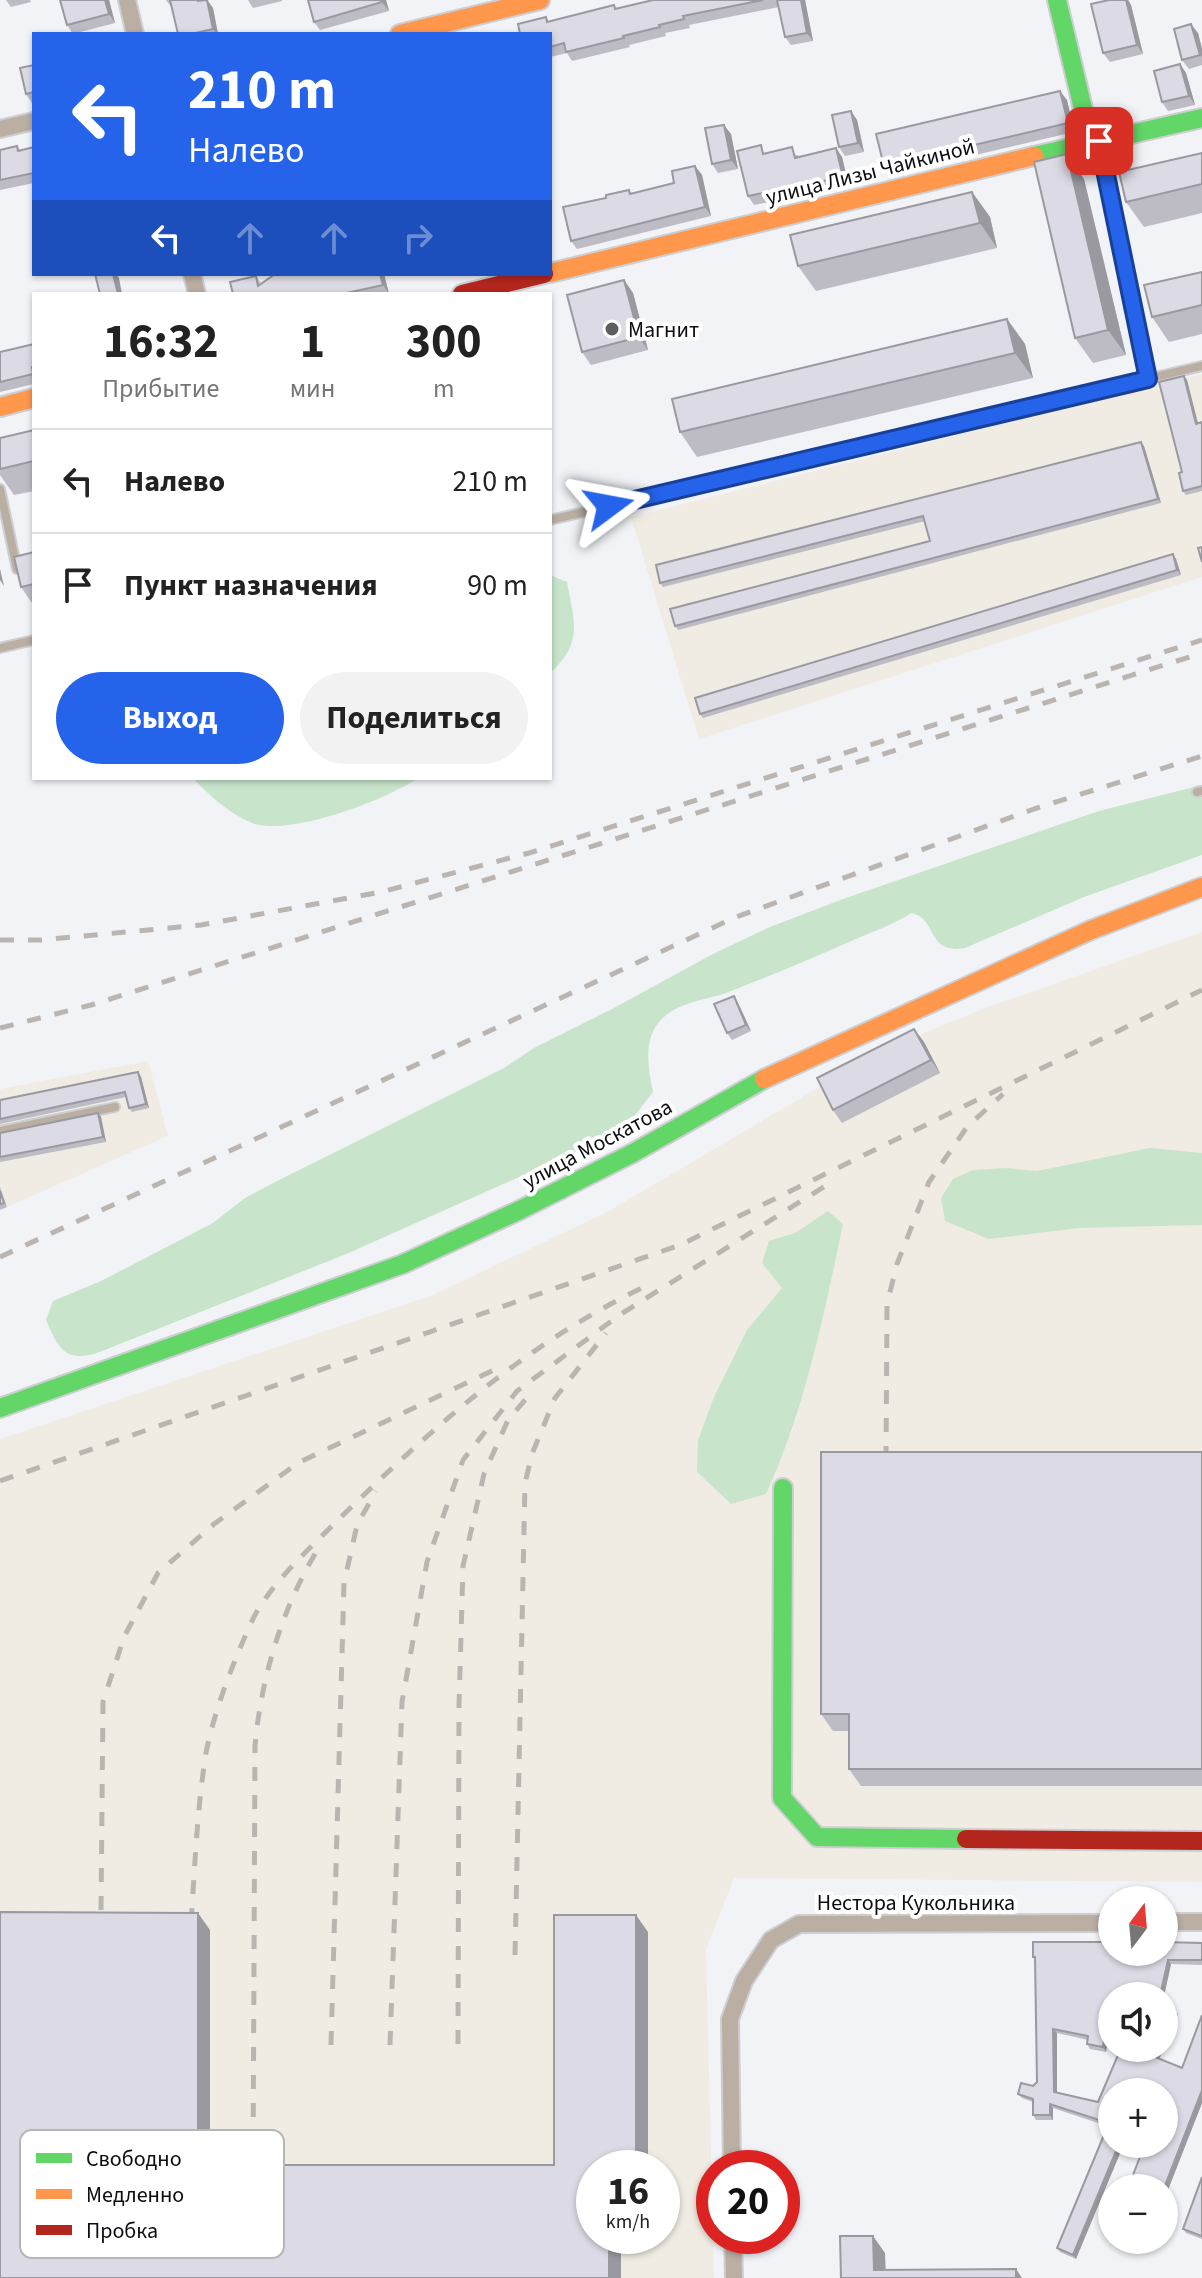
<!DOCTYPE html>
<html lang="ru">
<head>
<meta charset="utf-8">
<style>
	body { margin:0; font-family:"Source Sans 3",sans-serif; background:#f2f2f2; color:#222; height:100vh; display:flex; flex-direction:column; font-size:30px; white-space:nowrap }
	* { box-sizing:border-box; margin:0 }
	p { font-size:26px; color:#767676 }
	.icon { flex:none; width:44px; height:44px; fill:none; stroke:currentColor; stroke-width:2; stroke-linecap:round; stroke-linejoin:round }
	.map { position:relative; flex:1; overflow:hidden }
	.panel { position:absolute; left:32px; top:292px; width:520px; height:488px; display:flex; flex-direction:column; background:#fff; border-radius:0px; box-shadow:0 2px 6px #0004 }
	.panel>* { flex:none }
	.guide { position:absolute; left:32px; top:32px; width:520px; height:244px; border-radius:0px; box-shadow:0 2px 6px #0004; background:#2563eb; color:#fff; overflow:hidden }
	.needle { width:52px; rotate:16deg }
	.buttons { position:absolute; left:1098px; top:1886px; display:grid; gap:16px }
	.buttons a { display:grid; place-items:center; width:80px; height:80px; border-radius:50%; background:#fff; box-shadow:0 2px 6px #0004; font-size:40px }
	.speed { position:absolute; left:576px; top:2150px; display:flex; gap:16px; font-size:40px; font-weight:700; text-align:center }
	.speed>* { display:grid; place-content:center; width:104px; height:104px; border-radius:50%; background:#fff; box-shadow:0 2px 6px #0004; line-height:1 }
	.speed small { font-size:20px; font-weight:400 }
	.speed .limit { border:12px solid #d22; background:#fff; color:#111 }
	.pin { position:absolute; display:grid; place-items:center; width:68px; height:68px; color:#fff; margin:-34px; border-radius:16px; box-shadow:0 4px 12px #0006 }
	.me { position:absolute; width:88px; margin:-44px; rotate:77deg; stroke-linejoin:round; filter:drop-shadow(0 0 6px #0008) }
	.turn { display:flex; align-items:center; gap:28px; height:168px; padding:0 24px; font-size:36px }
	.turn .icon { width:104px; height:104px; stroke-width:2.5 }
	.turn b { display:block; font-size:56px; line-height:68px }
	.lanes { display:flex; align-items:center; height:76px; padding:0 24px; background:#0003; justify-content:center; gap:40px; direction:ltr }
	.lanes .off { opacity:.35 }
	.eta { display:flex; justify-content:space-evenly; align-items:center; height:136px; text-align:center }
	.eta b { font-size:48px; font-weight:700; line-height:56px }
	.action { display:flex; gap:16px; margin-top:auto; padding:16px 24px }
	.action a { flex:1; height:92px; border-radius:48px; background:#2563eb; color:#fff; font-size:32px; font-weight:700; line-height:92px; text-align:center }
	.action a+a { background:#f2f2f2; color:#222 }
	ul { padding:0; list-style:none }
	li { display:flex; align-items:center; gap:24px; height:104px; padding:0 24px; border-top:2px solid #e0e0e0 }
	li div { flex:1 }
	li b { display:block; font-size:30px }
	li em { font-style:normal }
	.map>svg:first-child { display:block }
	.industrial { fill:#f0ece3; fill-rule:evenodd }
	.green { fill:#c8e5cb }
	.lines { fill:none; stroke-linecap:round; stroke-linejoin:round }
	.lane-casing { stroke:#cdced1; stroke-width:12 }
	.street-casing { stroke:#cdced1; stroke-width:20 }
	.fast-casing { stroke:#cdced1; stroke-width:22 }
	.slow-casing { stroke:#cdced1; stroke-width:22 }
	.jam-casing { stroke:#cdced1; stroke-width:22 }
	.lane { stroke:#bbafa4; stroke-width:8 }
	.street { stroke:#bbafa4; stroke-width:16 }
	.fast { stroke:#63d668; stroke-width:18 }
	.slow { stroke:#ff974d; stroke-width:18 }
	.jam { stroke:#b3261e; stroke-width:18 }
	.rail { stroke:#bab5b1; stroke-width:5; stroke-dasharray:14 14; stroke-linecap:butt }
	.wall { fill:#bdbbc4 }
	.shaded-wall { fill:#9a99a0 }
	.building { fill:#dcdae4; stroke:#9a99a0; stroke-width:2 }
	.route-casing { stroke:#184099; stroke-width:20 }
	.route { stroke:#2563eb; stroke-width:14 }
	.poi-dot { fill:#5c5e61; stroke:#fff; stroke-width:3 }
	.labels { text-anchor:middle; stroke-width:8; stroke-linejoin:round; paint-order:stroke }
	.street-label { font-size:22px; fill:#0c0d10; stroke:#fff }
	.poi-label { font-size:22px; fill:#0c0d10; stroke:#fff; text-anchor:start }
	.key { fill:#fff; stroke:#b6b6b7; stroke-width:2 }
	.key-label { font-size:22px; fill:#0c0d10 }
</style>
</head>
<body>
<div class="map">
<svg width="1202" height="2278" viewBox="0 0 1202 2278">
	<rect width="100%" height="100%" fill="#f1f3f7"/>
	<!-- industrial -->
	<path class="industrial" d="M1202,374V577L699,739L631,517Z
		M1202,932V1882L734,1878L706,1949L714,2278H0V1439L433,1295L609,1211L884,1049L985,1008ZM594,2168H662V2236H594Z
		M148,1061L168,1136L0,1210V1089Z"/>
	<!-- green -->
	<path class="green" d="M550,575L567,582C574,621 584,643 550,673Z
		M193,778H418C386,800 289,837 252,823C228,813 210,796 193,778Z
		M1202,785V855L1084,897L965,948C926,955 938,918 911,913C895,924 874,931 856,939C813,958 770,976 726,993C706,1000 680,1002 664,1017C642,1036 648,1067 653,1092L626,1127L611,1136L344,1255L97,1353C64,1363 58,1347 46,1320L53,1301L101,1281L213,1223L245,1198L279,1180L504,1068L534,1048L612,1009L711,955L770,927L843,899L1099,811Z
		M1150,1148L1202,1153V1225L1078,1228L989,1239L945,1221L941,1198L953,1179L973,1170L1007,1168L1037,1171Z
		M828,1211L843,1224C824,1315 805,1409 766,1494L731,1504L697,1472L698,1440L714,1397L747,1330L782,1288L762,1263L769,1241L795,1233Z"/>
	<g class="lines">
		<defs>
			<path id="lane" d="M1099,142L1148,379
				M0,489L17,569L34,566
				M550,520L1202,366
				M0,648L34,640
				M1197,792L1202,791
				M0,1131L115,1107"/>
			<path id="street" d="M127,0L135,34
				M0,129L34,121
				M192,274L197,294
				M1164,1922H1202
				M732,2168L730,2019L744,1981L771,1940L799,1924L1112,1923
				M733,2236L734,2278"/>
			<path id="fast" d="M1057,0L1091,142
				M1034,156L1202,118
				M0,1408L403,1264L520,1210L633,1153L764,1079
				M783,1488L782,1798L817,1837L966,1839"/>
			<path id="slow" d="M400,34L540,0
				M550,273L1034,156
				M0,407L34,398
				M764,1079L1091,930L1202,887"/>
			<path id="jam" d="M462,294L544,274
				M966,1839L1202,1841"/>
		</defs>
		<!-- lane casing -->
		<use href="#lane" class="lane-casing"/>
		<!-- street casing -->
		<use href="#street" class="street-casing"/>
		<!-- fast casing -->
		<use href="#fast" class="fast-casing"/>
		<!-- slow casing -->
		<use href="#slow" class="slow-casing"/>
		<!-- jam casing -->
		<use href="#jam" class="jam-casing"/>
		<!-- lane -->
		<use href="#lane" class="lane"/>
		<!-- street -->
		<use href="#street" class="street"/>
		<!-- fast -->
		<use href="#fast" class="fast"/>
		<!-- slow -->
		<use href="#slow" class="slow"/>
		<!-- jam -->
		<use href="#jam" class="jam"/>
		<!-- rail -->
		<path class="rail" d="M0,940H41L201,925L381,892L529,853L1202,640
			M0,1028L91,1005L1202,653
			M0,1257L736,917L1034,809L1202,756
			M886,1460L887,1304L897,1264L929,1182L967,1127L1003,1094
			M0,1481L680,1245L1202,990
			M101,1910L103,1702L124,1637L158,1573L214,1524L298,1463L498,1368
			M191,1922C195,1866 197,1809 206,1753C214,1711 234,1660 252,1621C269,1585 310,1548 338,1520C433,1427 525,1344 646,1286
			M515,1955L525,1483L532,1454L555,1398L606,1333
			M458,2044L459,1705L463,1566L484,1474L508,1420L531,1393
			M331,2045L344,1583L357,1525L376,1491
			M390,2045L402,1702L427,1562L463,1460L517,1391L621,1314L830,1183
			M253,2173L255,1746C261,1678 282,1608 318,1549"/>
	</g>
	<!-- wall -->
	<path class="wall" d="M6,0H30L31,2L11,7Z
		M60,0H109L115,23L73,34L67,25Z
		M166,0H207L213,8L218,34H178L172,8Z
		M248,0H282V1L253,8Z
		M386,0L389,11L320,30L314,22Z
		M653,0H805L813,41L791,45L785,37L779,7L689,25L690,28L665,33L666,36L629,45L630,47L572,61L567,53L550,57V34L546,17L549,22Z
		M1109,0H1128L1131,5L1143,54L1110,62L1103,53Z
		M1198,33L1202,49V65L1189,69L1182,60Z
		M1180,64L1186,73L1195,105L1168,111L1162,102Z
		M34,65V103H32L26,94Z
		M1067,100L1074,132L890,175L884,166Z
		M851,111L857,120L864,152L845,156L839,147Z
		M731,134L738,169L718,173L712,164Z
		M17,146L20,150L34,147V183L0,190V150Z
		M836,148L842,157L849,186L754,205L748,196L767,153L798,155L799,157Z
		M1202,153V213L1144,227L1126,202Z
		M695,166L702,175L711,216L577,249L571,241L606,198L629,190L632,194L674,183Z
		M1084,179L1126,355L1093,363L1075,338Z
		M972,192L990,217L997,248L816,291L798,266Z
		M1202,272V334L1169,342L1152,317Z
		M384,274L389,294H233L256,276L261,284Z
		M624,280L633,293L648,350L591,365L582,352Z
		M1007,319L1025,344L1033,378L697,457L680,432Z
		M34,344V384L0,392V352Z
		M1184,376L1187,380L1198,423L1202,422V491L1186,495L1183,491L1182,472Z
		M34,430V491L14,495L0,475V469Z
		M1144,446L1161,503L678,630L675,626L930,541L925,521L663,587L660,583Z
		M34,552V606L21,587Z
		M1176,559L1181,575L703,718L700,714Z
		M734,996L738,1003L751,1031L732,1040L727,1033Z
		M914,1029L924,1042L940,1073L842,1123L833,1110Z
		M138,1072L141,1077L149,1108L132,1112L129,1108L126,1097L0,1124V1100Z
		M98,1113L101,1117L106,1142L0,1162V1133Z
		M0,1187L7,1207L0,1210Z
		M1202,1452V1786H861L849,1769V1731H833L821,1714Z
		M1202,1943V1965L1171,1964L1164,1996H1112V2014L1106,2052L1090,2049L1087,2044L1088,2040L1057,2033V2092L1098,2102L1164,2048L1159,2059L1202,2103L1164,2200V2188L1145,2145L1143,2144H1164V2092L1112,2144L1076,2259L1060,2252L1057,2248L1107,2126L1053,2108V2120H1036L1033,2115V2102L1022,2098L1018,2094L1033,2086L1037,2082L1036,1960L1033,1957Z
		M1202,2177V2239L1186,2233L1183,2229Z"/>
	<!-- shaded-wall -->
	<path class="shaded-wall" d="M105,0H109L115,23L109,14Z
		M207,0L213,8L218,34H217L213,29Z
		M382,0H386L389,11L382,2Z
		M801,0H805L813,41L807,33Z
		M1126,0H1128L1131,5L1143,54L1137,45Z
		M1191,24L1198,33L1202,49V58Z
		M1180,64L1186,73L1195,105L1189,96Z
		M1060,91L1067,100L1074,132L1068,123Z
		M851,111L857,120L864,152L858,143Z
		M724,125L731,134L738,169L731,160Z
		M836,148L842,157L849,186L843,177Z
		M1067,154L1084,179L1126,355L1108,330Z
		M695,166L702,175L711,216L705,207Z
		M972,192L990,217L997,248L980,223Z
		M113,274H116L119,278L122,294H118Z
		M380,274H384L389,294L383,285Z
		M624,280L633,293L648,350L639,337Z
		M1007,319L1025,344L1033,378L1015,353Z
		M1184,376L1187,380L1199,428L1196,424Z
		M1141,442L1144,446L1161,503L1158,499Z
		M1173,554L1176,559L1181,575L1177,570Z
		M0,569L4,586L0,580Z
		M734,996L738,1003L751,1031L746,1025Z
		M914,1029L924,1042L940,1073L931,1060Z
		M138,1072L141,1077L149,1108L146,1104Z
		M98,1113L101,1117L106,1142L103,1137Z
		M198,1913L210,1930V2182L198,2165Z
		M636,1915L648,1932V2168L636,2167Z
		M1168,1960L1171,1964L1164,1996H1160Z
		M1111,1996L1112,2014L1106,2052L1103,2047Z
		M1175,2010L1178,2014L1164,2047V2036Z
		M1053,2029L1057,2033V2096L1054,2092Z
		M1159,2048H1164L1158,2062L1155,2057Z
		M1202,2090V2103L1164,2200V2188Z
		M1050,2104L1053,2108V2120L1050,2115Z
		M1119,2144H1124L1076,2259L1073,2255Z
		M609,2236H621V2278H609Z
		M873,2236L885,2253L886,2278L874,2270Z
		M1016,2269L1022,2278H1016Z"/>
	<!-- building -->
	<path class="building" d="M60,0H105L109,14L67,25Z
		M170,0H198V1L207,0L213,29L191,34H178Z
		M308,0H382V2L314,22Z
		M653,0H763L683,16L684,19L659,25L660,27L623,36L624,38L566,52L564,43L550,47V34H520L518,24L546,17L547,22L614,5L615,9Z
		M777,0H801L807,33L785,37Z
		M1109,0H1126L1137,45L1103,53L1091,4Z
		M1191,24L1200,55L1182,60L1174,29Z
		M1180,64L1189,96L1162,102L1154,71Z
		M34,65V92L26,94L20,68Z
		M1060,91L1068,123L884,166L876,134Z
		M851,111L858,143L839,147L832,115Z
		M724,125L731,160L712,164L705,128Z
		M761,145L763,154L792,147L795,158L836,148L843,177L748,196L737,151Z
		M17,146L18,151L34,147V173L0,180V150Z
		M1202,153V184L1126,202L1119,172Z
		M1067,154L1108,330L1075,338L1034,162Z
		M695,166L705,207L571,241L563,207L606,198V195L629,190L630,194L674,183L672,171Z
		M972,192L980,223L798,266L790,235Z
		M1202,272V305L1152,317L1144,285Z
		M95,274H113L118,294H100Z
		M275,274H380L383,285L342,294H233L230,282L256,276L258,286Z
		M624,280L639,337L582,352L567,295Z
		M1007,319L1015,353L680,432L672,399Z
		M34,344V367H32L33,374L0,382V352Z
		M1184,376L1196,424L1202,422V486L1183,491L1179,473L1182,472L1159,382Z
		M34,430V461L0,469V438Z
		M1141,442L1158,499L675,626L670,609L930,541L923,516L660,583L656,565Z
		M1202,547V562L1198,548Z
		M34,552V584L21,587L14,557Z
		M1173,554L1177,570L700,714L695,698Z
		M734,996L746,1025L727,1033L714,1004Z
		M914,1029L931,1060L833,1110L817,1078Z
		M138,1072L146,1104L129,1108L125,1092L0,1119V1100Z
		M98,1113L103,1137L0,1157V1133Z
		M0,1191L4,1203L0,1204Z
		M821,1452H1202V1769H849V1714H821Z
		M0,1912L198,1913V2165H554V1915H636V2167L594,2168V2236H609V2278H0Z
		M1033,1942H1112V1952H1164V1942L1202,1943V1960H1168L1160,1996H1111L1103,2047L1087,2044L1088,2036L1053,2029L1054,2092L1098,2102L1121,2048H1159L1155,2057L1182,2068L1202,2015V2090L1164,2188H1128L1145,2144H1164V2092H1112V2144H1119L1073,2255L1057,2248L1109,2123L1050,2104V2115H1033V2099L1018,2094L1021,2083L1033,2086L1037,2082L1035,1957H1033Z
		M1164,2005L1175,2010L1164,2036Z
		M1202,2177V2236L1183,2229Z
		M840,2236H873L874,2270L1016,2269V2278H841Z"/>
	<g class="lines">
		<defs>
			<path id="route" d="M609,506L1148,379L1099,141"/>
		</defs>
		<!-- route casing -->
		<use href="#route" class="route-casing"/>
		<!-- route -->
		<use href="#route" class="route"/>
	</g>
	<!-- markers -->
	<circle class="poi-dot" cx="612" cy="329" r="8"/>
	<g class="labels">
		<!-- street labels -->
		<g class="street-label">
			<text transform="translate(870 171) rotate(-14)" y="8">улица Лизы Чайкиной</text>
			<text transform="translate(597 1143) rotate(-28)" y="8">улица Москатова</text>
			<text x="916" y="1910">Нестора Кукольника</text>
		</g>
		<!-- poi labels -->
		<g class="poi-label">
			<text x="628" y="337">Магнит</text>
		</g>
	</g>
	<!-- legend -->
	<rect x="20" y="2130" width="264" height="128" rx="12" class="key"/>
	<rect x="36" y="2153" width="36" height="10" fill="#63d668"/>
	<rect x="36" y="2189" width="36" height="10" fill="#ff974d"/>
	<rect x="36" y="2225" width="36" height="10" fill="#b3261e"/>
	<g class="key-label">
		<text x="86" y="2166">Свободно</text>
		<text x="86" y="2202">Медленно</text>
		<text x="86" y="2238">Пробка</text>
	</g>
</svg>
<div class="buttons">
<a><svg class="needle" viewBox="-14 -14 28 28"><path d="M0-13l5 13h-10z" fill="#e53935"/><path d="M0 13l5-13h-10z" fill="#767676"/></svg></a>
<a><svg class="icon" aria-label="sound" viewBox="0 0 24 24"><path d="M4 9h4l5-4v14l-5-4H4zM17 9q2 3 0 6"/></svg></a>
<a>+</a>
<a>−</a>
</div>
<div class="speed"><div>16<small>km/h</small></div><div class="limit">20</div></div>
<div class="pin" style="left:1099px;top:141px;background:#d93025"><svg class="icon" aria-label="arrive" viewBox="0 0 24 24"><path d="M6 21V4h12l-3 4 3 4H6"/></svg></div>
<svg class="me" style="left:609px;top:506px" viewBox="-20 -20 40 40"><path d="M0-17L14 15 0 8-14 15z" fill="#2563eb" stroke="#fff" stroke-width="4"/></svg>
<div class="guide">
<div class="turn"><svg class="icon" aria-label="left" viewBox="0 0 24 24"><path d="M17 20v-9H6M10 6l-5 5 5 5"/></svg><div><b>210 m</b>Налево</div></div>
<div class="lanes"><svg class="icon" aria-label="left" viewBox="0 0 24 24"><path d="M17 20v-9H6M10 6l-5 5 5 5"/></svg><svg class="icon off" aria-label="ahead" viewBox="0 0 24 24"><path d="M12 20V5M6 11l6-6 6 6"/></svg><svg class="icon off" aria-label="ahead" viewBox="0 0 24 24"><path d="M12 20V5M6 11l6-6 6 6"/></svg><svg class="icon off" aria-label="right" viewBox="0 0 24 24"><path d="M7 20v-9h11M14 6l5 5-5 5"/></svg></div>
</div>
<section class="panel">
<div class="eta">
<div><b>16:32</b><p>Прибытие</p></div>
<div><b>1</b><p>мин</p></div>
<div><b>300</b><p>m</p></div>
</div>
<ul>
<li><svg class="icon" aria-label="left" viewBox="0 0 24 24"><path d="M17 20v-9H6M10 6l-5 5 5 5"/></svg><div><b>Налево</b></div><em>210 m</em></li>
<li><svg class="icon" aria-label="arrive" viewBox="0 0 24 24"><path d="M6 21V4h12l-3 4 3 4H6"/></svg><div><b>Пункт назначения</b></div><em>90 m</em></li>
</ul>
<div class="action"><a>Выход</a><a>Поделиться</a></div>
</section>
</div>
</body>
</html>
